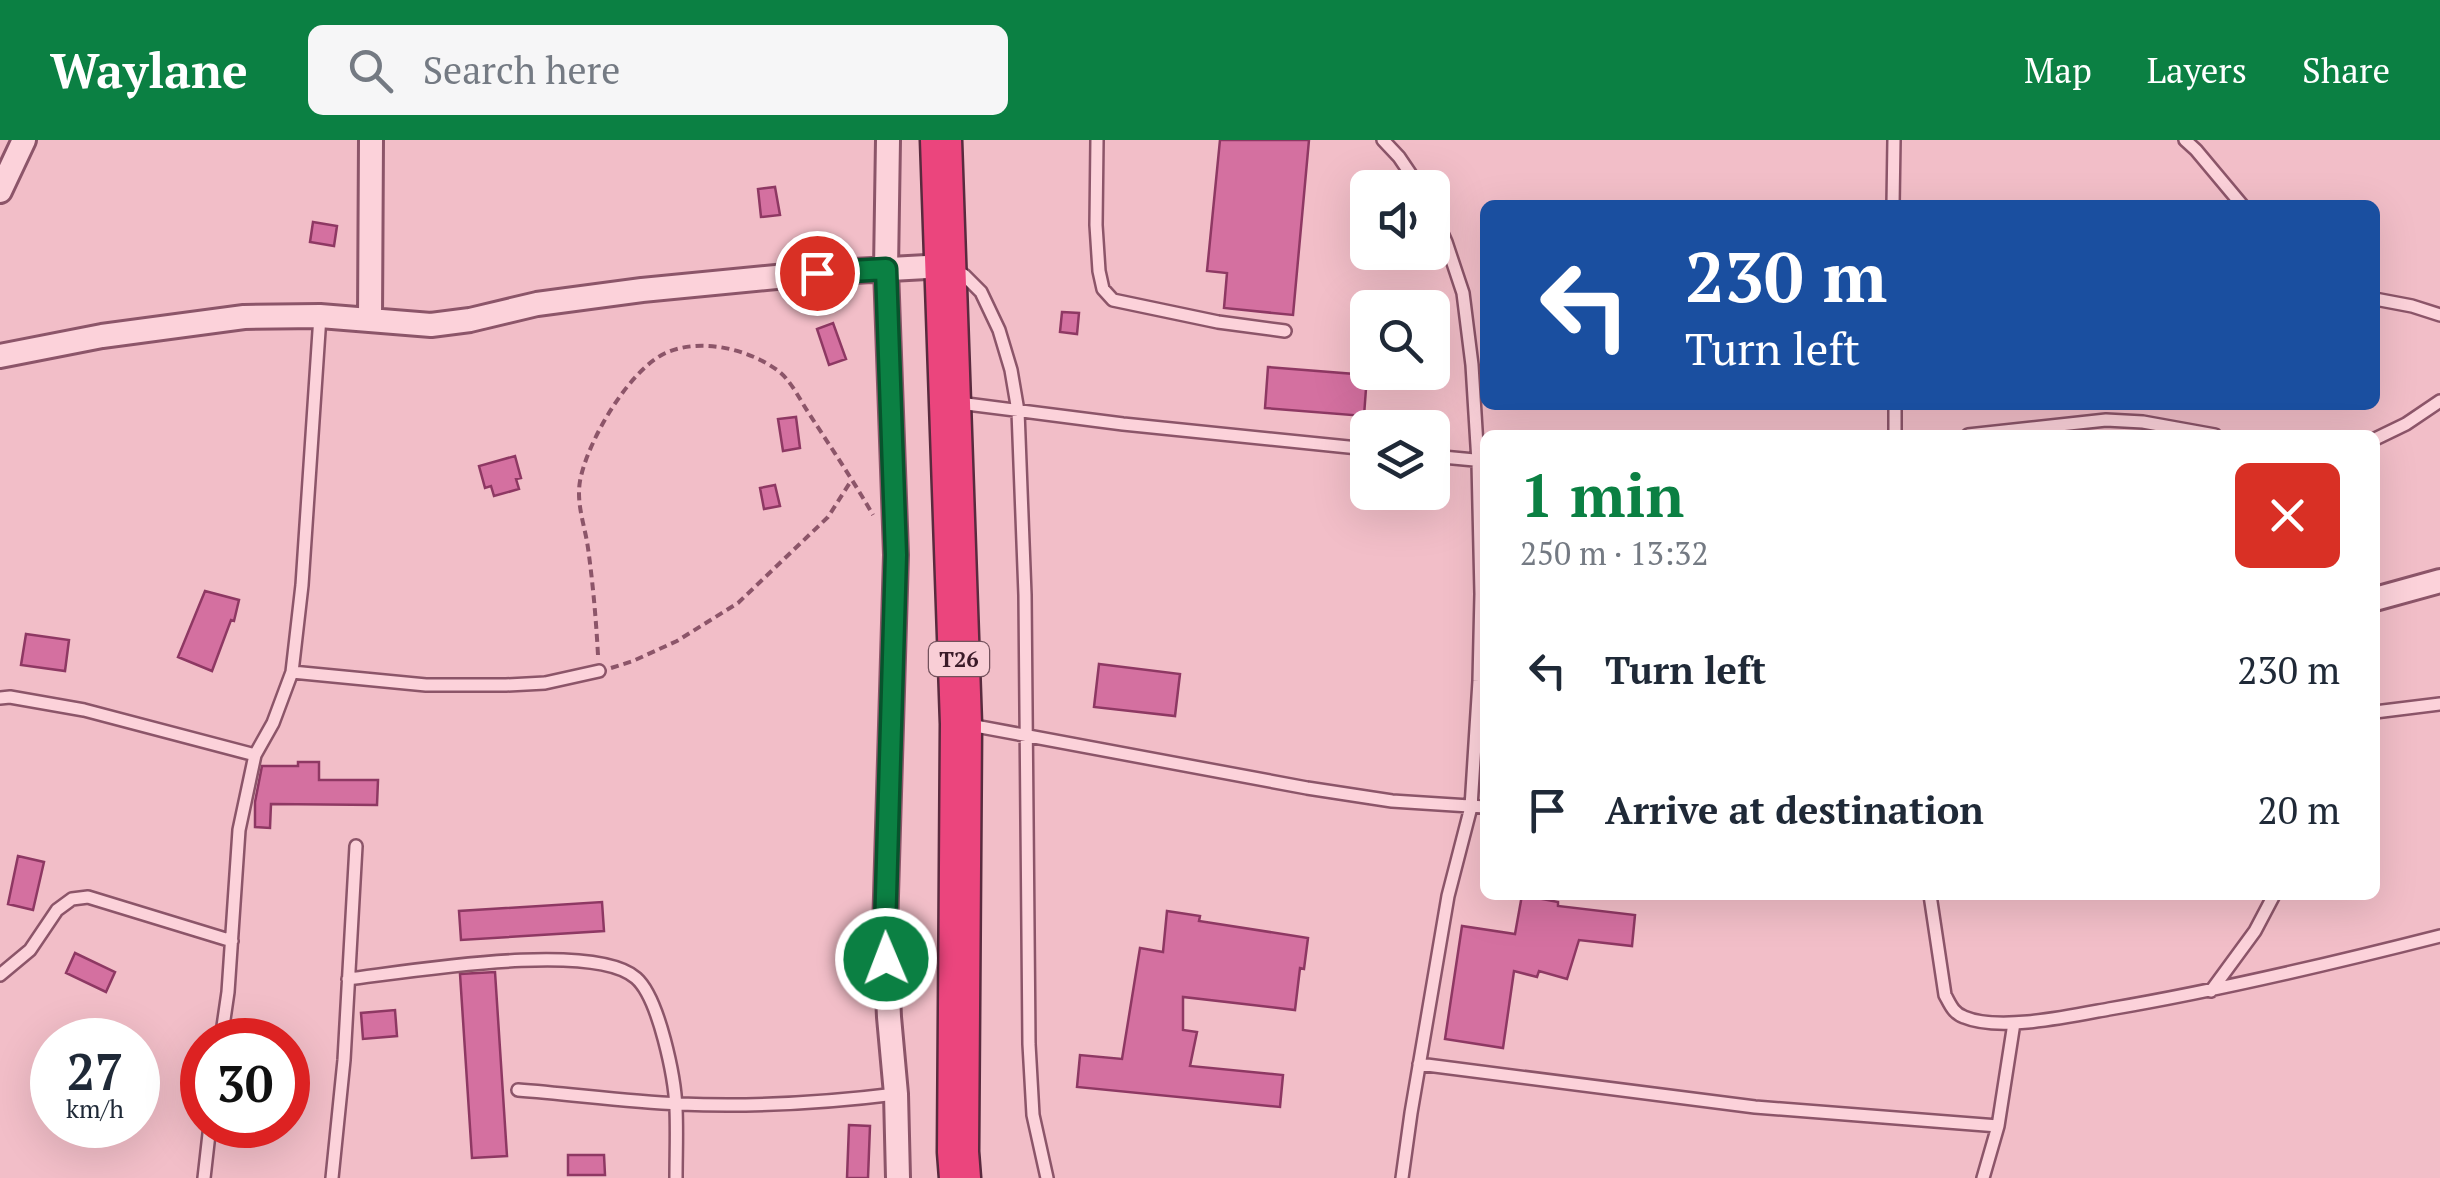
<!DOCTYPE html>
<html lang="en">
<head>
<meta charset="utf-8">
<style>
	body { margin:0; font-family:"PT Serif",serif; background:#f6f6f7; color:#1f2937; height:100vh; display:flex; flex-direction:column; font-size:38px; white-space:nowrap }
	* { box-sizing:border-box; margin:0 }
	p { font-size:32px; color:#747a83 }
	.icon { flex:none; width:55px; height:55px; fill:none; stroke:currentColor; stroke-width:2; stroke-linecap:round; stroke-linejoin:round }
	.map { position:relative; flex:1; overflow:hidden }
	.panel { position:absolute; left:1480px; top:290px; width:900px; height:470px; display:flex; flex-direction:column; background:#fff; border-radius:15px; box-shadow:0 10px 40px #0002 }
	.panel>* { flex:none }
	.guide { position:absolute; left:1480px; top:60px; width:900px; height:210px; border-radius:15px; box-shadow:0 10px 40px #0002; background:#1a4fa0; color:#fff; overflow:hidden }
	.fabs { position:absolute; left:1350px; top:30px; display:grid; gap:20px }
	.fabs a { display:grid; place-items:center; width:100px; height:100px; border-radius:15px; background:#fff; box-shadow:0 10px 40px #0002; font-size:50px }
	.speed { position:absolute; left:30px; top:878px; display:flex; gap:20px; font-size:50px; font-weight:700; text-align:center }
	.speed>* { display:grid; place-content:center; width:130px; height:130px; border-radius:50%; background:#fff; box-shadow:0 10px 40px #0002; line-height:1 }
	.speed small { font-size:25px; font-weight:400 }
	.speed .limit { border:15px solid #d22; background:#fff; color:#111 }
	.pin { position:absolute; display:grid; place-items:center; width:85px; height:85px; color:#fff; margin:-42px; border:5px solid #fff; border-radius:50%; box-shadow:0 2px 10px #0007 }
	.me { position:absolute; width:110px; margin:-55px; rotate:359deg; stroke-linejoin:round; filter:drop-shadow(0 0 8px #0008) }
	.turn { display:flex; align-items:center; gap:35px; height:210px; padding:0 40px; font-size:45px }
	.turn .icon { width:130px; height:130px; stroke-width:2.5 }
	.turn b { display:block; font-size:70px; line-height:85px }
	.round { display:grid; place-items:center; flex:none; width:105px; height:105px; border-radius:15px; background:#f6f6f7 }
	.head { display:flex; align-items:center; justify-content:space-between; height:170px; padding:0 40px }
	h1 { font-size:60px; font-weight:700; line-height:75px; color:#0b8043 }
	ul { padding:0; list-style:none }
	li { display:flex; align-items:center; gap:30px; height:140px; padding:0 40px }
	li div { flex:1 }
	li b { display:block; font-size:38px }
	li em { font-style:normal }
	header { display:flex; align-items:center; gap:60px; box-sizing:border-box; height:140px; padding:0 50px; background:#0b8043; color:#fff }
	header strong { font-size:48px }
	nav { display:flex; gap:55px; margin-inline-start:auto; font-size:35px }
	.search { width:700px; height:90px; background:#f6f6f7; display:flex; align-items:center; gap:25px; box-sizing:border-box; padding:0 35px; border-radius:15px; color:#747a83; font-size:38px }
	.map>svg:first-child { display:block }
	.building { fill:#d470a0; stroke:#8e3863; stroke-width:2.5 }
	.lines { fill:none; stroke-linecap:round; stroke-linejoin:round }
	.lane-casing { stroke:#8c5569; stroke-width:16 }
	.street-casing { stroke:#8c5569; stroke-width:28 }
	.highway-casing { stroke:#592a3e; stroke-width:45 }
	.path { stroke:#8c5569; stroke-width:4; stroke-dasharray:8 5; stroke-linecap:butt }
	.lane { stroke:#fcd2da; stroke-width:11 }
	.street { stroke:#fcd2da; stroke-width:22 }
	.highway { stroke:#eb457d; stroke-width:40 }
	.route-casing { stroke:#07532c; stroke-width:25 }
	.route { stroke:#0b8043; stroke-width:18 }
	.labels { text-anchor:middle; stroke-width:10; stroke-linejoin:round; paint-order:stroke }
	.shield { fill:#f9ced6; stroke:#73515c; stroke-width:2.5 }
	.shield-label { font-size:22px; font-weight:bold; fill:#3a1b28 }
</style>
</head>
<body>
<header>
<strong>Waylane</strong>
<div class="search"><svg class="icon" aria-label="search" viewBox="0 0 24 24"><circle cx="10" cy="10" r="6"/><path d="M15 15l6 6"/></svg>Search here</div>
<nav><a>Map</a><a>Layers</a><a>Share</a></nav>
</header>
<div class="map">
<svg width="2440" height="1038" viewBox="0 0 2440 1038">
	<rect width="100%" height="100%" fill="#f2bec8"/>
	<!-- building -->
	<path class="building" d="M1220,0H1309L1293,175L1224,168L1227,133L1207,131Z
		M775,47L780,75L761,77L758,49Z
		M313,82L337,86L334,106L310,102Z
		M1062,172L1079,173L1077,194L1060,192Z
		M833,183L846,219L829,225L817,189Z
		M1268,227L1367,235L1364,276L1265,268Z
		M796,277L800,308L783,311L778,279Z
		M515,316L521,338L516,339L519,349L494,356L491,346L485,348L479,326Z
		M775,345L780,366L764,369L760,348Z
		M205,451L239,460L234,481L231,480L212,531L178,517Z
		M26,494L69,500L65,531L21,525Z
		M1099,524L1180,534L1175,576L1094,567Z
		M298,622H319V640H378L377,665L271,664L270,688L255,687V662L262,626H298Z
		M18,716L44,722L33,770L8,764Z
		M1522,755L1558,762V766L1635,775L1632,806L1579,800L1567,839L1539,831L1537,837L1514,831L1503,908L1445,899L1462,786L1515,794Z
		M602,762L604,791L461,800L459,771Z
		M1167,771L1200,776L1199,781L1308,798L1304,829L1300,828L1295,870L1183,857V890L1197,892L1190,926L1283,935L1280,967L1077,947L1080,915L1122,919L1140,808L1163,812Z
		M75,813L115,832L106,852L66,833Z
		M495,832L507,1016L472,1018L460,834Z
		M395,870L397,896L363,899L361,873Z
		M849,985L870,986L868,1038H847Z
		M568,1015H604L605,1035H568Z"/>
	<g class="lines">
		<defs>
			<path id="lane" d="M1097,0L1096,85L1099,131L1103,149L1113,160L1218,182L1285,191
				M1383,0L1399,17L1420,48
				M2185,0L2196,10L2242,65
				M1893,65L1894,0
				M953,130L964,135L981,152L999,190L1011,230L1018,271L1025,455L1029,904L1033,975L1047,1038
				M2375,159L2412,166L2440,175
				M959,263L1123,284L1368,309
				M1895,265V295
				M1968,295L2106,280L2143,282L2215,295
				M2375,299L2406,284L2440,261
				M1432,316L1485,321
				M292,532L426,545H506L545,543L599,531
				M0,558L10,557L84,570L255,615
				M2375,572L2440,564
				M970,585L1307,648L1392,661L1485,667
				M1930,755L1945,855C1950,864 1953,873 1964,877C1999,892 2071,876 2109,869C2221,850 2330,824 2440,796
				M0,835L30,810L57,770L72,759L88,757L232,801
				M348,839C407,832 593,800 636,838C659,858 675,938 676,969C677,992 676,1015 676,1038
				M2211,851L2255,791L2274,755
				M221,900L228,852L239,690L255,615L273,583L292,532L302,445L320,176
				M1419,924L1755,967L1998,986
				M518,950C572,954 626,962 680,964C752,967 824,963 896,954
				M204,1038L210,985
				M332,1038L344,920L356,706
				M1402,1038L1411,973L1448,756L1471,667L1479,541L1481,454L1478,322L1472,225L1463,153L1446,102L1432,71
				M1983,1038L1998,986L2014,883"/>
			<path id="street" d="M888,0L886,129L896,415L885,790L889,877L896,954L898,1038
				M0,51L24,0
				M370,179L371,0
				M0,216L102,196L244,177L320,176L431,185L470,180L537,164L642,150L817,133L945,126
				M2375,459L2440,441"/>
			<path id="highway" d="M941,0L961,584L958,1012L960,1038"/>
		</defs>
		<!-- lane casing -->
		<use href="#lane" class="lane-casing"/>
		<!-- street casing -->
		<use href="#street" class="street-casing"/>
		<!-- highway casing -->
		<use href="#highway" class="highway-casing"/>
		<!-- path -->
		<path class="path" d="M598,515C596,479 593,444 588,408C585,386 576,364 580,341C587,302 630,227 668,212C702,198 748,209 777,230C790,239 799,258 808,272C830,306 853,340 873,375
			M611,528L633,521L677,501L738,463L828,377L851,341"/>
		<!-- lane -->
		<use href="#lane" class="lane"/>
		<!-- street -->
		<use href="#street" class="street"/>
		<!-- highway -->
		<use href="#highway" class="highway"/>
	</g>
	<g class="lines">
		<defs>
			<path id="route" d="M817,133L886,129L896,415L885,790L886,819"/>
		</defs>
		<!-- route casing -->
		<use href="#route" class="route-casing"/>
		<!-- route -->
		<use href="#route" class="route"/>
	</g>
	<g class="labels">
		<!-- shield labels -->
		<rect class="shield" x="929" y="502" width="60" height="34" rx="8"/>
		<g class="shield-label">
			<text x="959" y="527">T26</text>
		</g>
	</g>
</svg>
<div class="fabs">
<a><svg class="icon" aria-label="sound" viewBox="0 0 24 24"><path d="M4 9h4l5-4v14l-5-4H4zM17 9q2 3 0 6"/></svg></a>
<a><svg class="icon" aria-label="search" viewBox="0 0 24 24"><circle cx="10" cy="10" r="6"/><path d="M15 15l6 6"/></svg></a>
<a><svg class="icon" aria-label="layers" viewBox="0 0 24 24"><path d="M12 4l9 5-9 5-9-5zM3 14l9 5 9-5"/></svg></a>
</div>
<div class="speed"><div>27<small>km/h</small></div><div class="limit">30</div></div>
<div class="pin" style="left:817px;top:133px;background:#d93025"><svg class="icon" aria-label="arrive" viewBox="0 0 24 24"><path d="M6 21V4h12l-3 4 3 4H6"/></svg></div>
<svg class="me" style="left:886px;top:819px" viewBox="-20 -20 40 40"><circle r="17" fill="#0b8043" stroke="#fff" stroke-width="3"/><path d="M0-11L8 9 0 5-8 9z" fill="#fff"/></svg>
<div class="guide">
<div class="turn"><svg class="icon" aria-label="left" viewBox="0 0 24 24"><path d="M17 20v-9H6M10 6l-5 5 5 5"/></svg><div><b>230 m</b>Turn left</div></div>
</div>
<section class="panel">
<div class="head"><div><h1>1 min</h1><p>250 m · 13:32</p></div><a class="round" style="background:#d93025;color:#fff"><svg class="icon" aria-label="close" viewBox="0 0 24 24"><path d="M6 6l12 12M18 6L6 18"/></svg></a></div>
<ul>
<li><svg class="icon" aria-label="left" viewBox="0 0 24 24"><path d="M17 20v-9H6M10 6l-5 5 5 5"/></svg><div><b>Turn left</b></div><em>230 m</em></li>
<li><svg class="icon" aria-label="arrive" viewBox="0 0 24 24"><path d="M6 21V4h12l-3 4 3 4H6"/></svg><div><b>Arrive at destination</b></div><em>20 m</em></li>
</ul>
</section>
</div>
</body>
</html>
